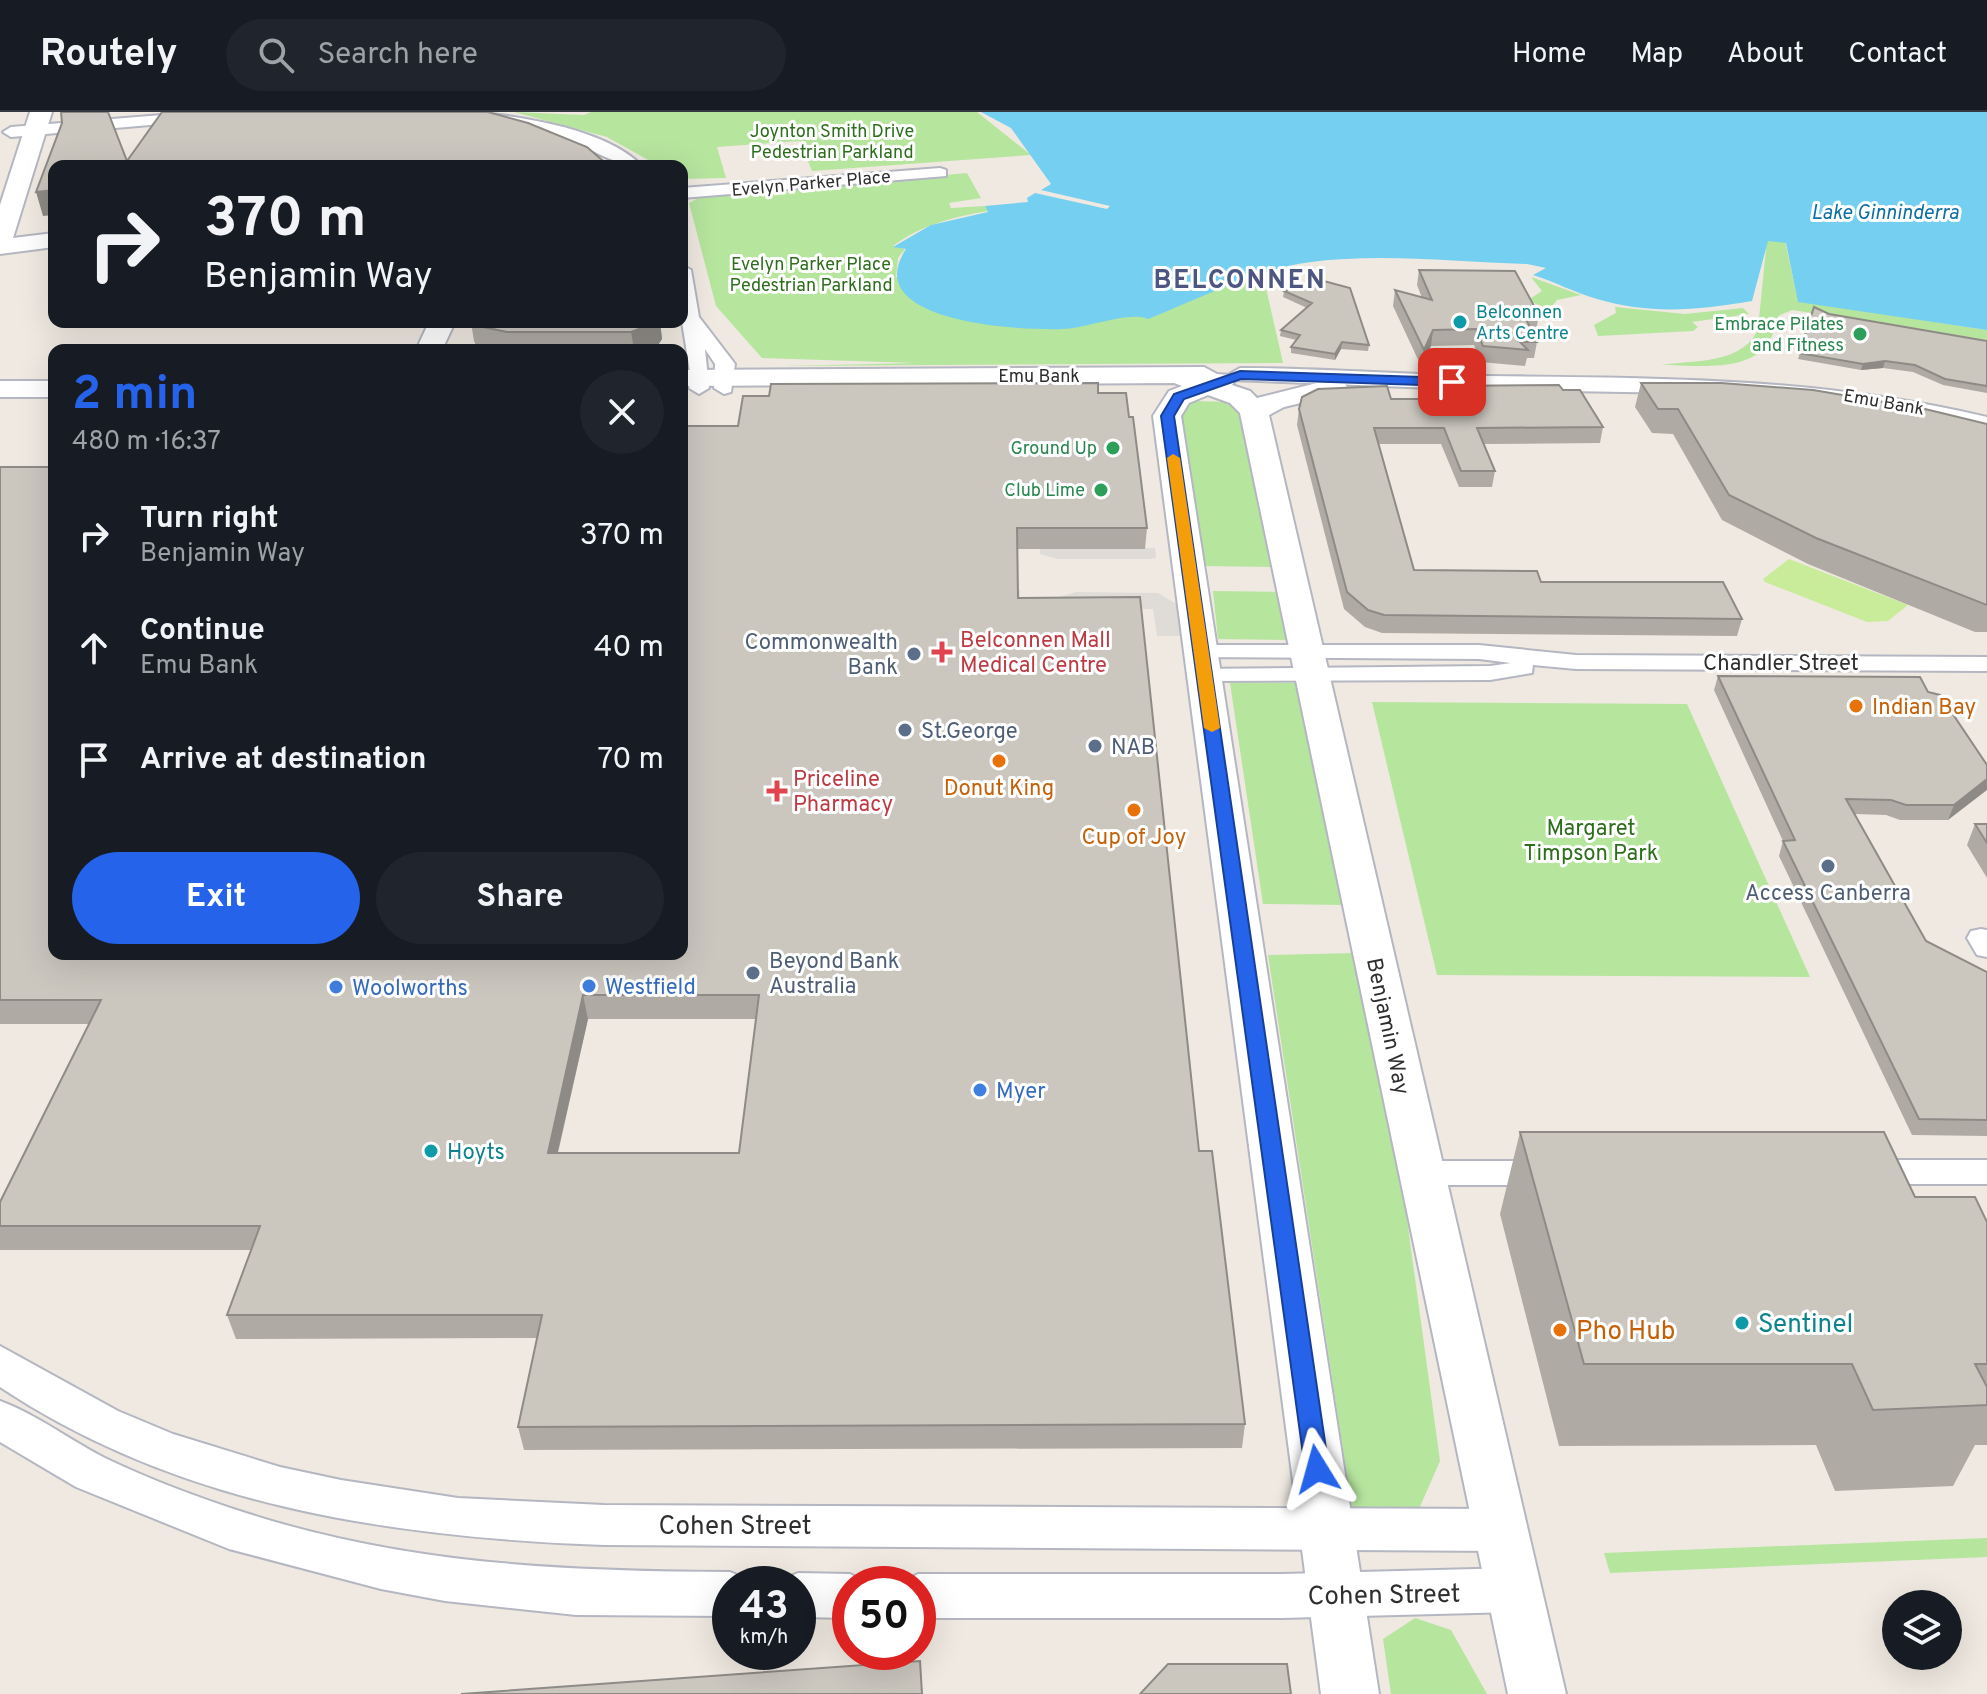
<!DOCTYPE html>
<html lang="en">
<head>
<meta charset="utf-8">
<style>
	body { margin:0; font-family:Overpass,sans-serif; background:#20242c; color:#f1f3f6; height:100vh; display:flex; flex-direction:column; font-size:30px; white-space:nowrap }
	* { box-sizing:border-box; margin:0 }
	p { font-size:26px; color:#9ea1a6 }
	.icon { flex:none; width:44px; height:44px; fill:none; stroke:currentColor; stroke-width:2; stroke-linecap:round; stroke-linejoin:round }
	.map { position:relative; flex:1; overflow:hidden }
	.panel { position:absolute; left:48px; top:232px; width:640px; height:616px; display:flex; flex-direction:column; background:#171b24; border-radius:16px; box-shadow:0 8px 32px #0002 }
	.panel>* { flex:none }
	.banner { position:absolute; left:48px; top:48px; width:640px; height:168px; border-radius:16px; box-shadow:0 8px 32px #0002; background:#171b24; color:#f1f3f6; overflow:hidden }
	.tools { position:absolute; left:1882px; top:1478px; display:grid; gap:16px }
	.tools a { display:grid; place-items:center; width:80px; height:80px; border-radius:50%; background:#171b24; box-shadow:0 8px 32px #0002; font-size:40px }
	.speed { position:absolute; left:712px; top:1454px; display:flex; gap:16px; font-size:40px; font-weight:700; text-align:center }
	.speed>* { display:grid; place-content:center; width:104px; height:104px; border-radius:50%; background:#171b24; box-shadow:0 8px 32px #0002; line-height:1 }
	.speed small { font-size:20px; font-weight:400 }
	.speed .limit { border:12px solid #d22; background:#fff; color:#111 }
	.pin { position:absolute; display:grid; place-items:center; width:68px; height:68px; color:#fff; margin:-34px; border-radius:16px; box-shadow:0 4px 12px #0006 }
	.me { position:absolute; width:88px; margin:-44px; rotate:352deg; stroke-linejoin:round; filter:drop-shadow(0 0 6px #0008) }
	.turn { display:flex; align-items:center; gap:28px; height:168px; padding:0 24px; font-size:36px }
	.turn .icon { width:104px; height:104px; stroke-width:2.5 }
	.turn b { display:block; font-size:56px; line-height:68px }
	.round { display:grid; place-items:center; flex:none; width:84px; height:84px; border-radius:42px; background:#20242c }
	.headline { display:flex; align-items:center; justify-content:space-between; height:136px; padding:0 24px }
	h1 { font-size:48px; font-weight:700; line-height:60px; color:#2563eb }
	.cta { display:flex; gap:16px; margin-top:auto; padding:16px 24px }
	.cta a { flex:1; height:92px; border-radius:48px; background:#2563eb; color:#fff; font-size:32px; font-weight:700; line-height:92px; text-align:center }
	.cta a+a { background:#20242c; color:#f1f3f6 }
	ul { padding:0; list-style:none }
	li { display:flex; align-items:center; gap:24px; height:112px; padding:0 24px }
	li div { flex:1 }
	li b { display:block; font-size:30px }
	li em { font-style:normal }
	header { display:flex; align-items:center; gap:48px; box-sizing:border-box; height:112px; padding:0 40px; background:#171b24; border-bottom:2px solid #363941 }
	header strong { font-size:38px }
	nav { display:flex; gap:44px; margin-inline-start:auto; font-size:28px }
	.search { width:560px; height:72px; background:#20242c; display:flex; align-items:center; gap:20px; box-sizing:border-box; padding:0 28px; border-radius:44px; color:#9ea1a6; font-size:30px }
	.map>svg:first-child { display:block }
	.green { fill:#b6e59e }
	.pitch { fill:#c9ec9a }
	.plaza { fill:#dfdcd8 }
	.water { fill:#75cff0 }
	.lines { fill:none; stroke-linecap:round; stroke-linejoin:round }
	.minor-casing { stroke:#b4b7c1; stroke-width:4 }
	.tertiary-casing { stroke:#b4b7c1; stroke-width:4 }
	.secondary-casing { stroke:#b4b7c1; stroke-width:4 }
	.minor { fill:#fff; fill-rule:evenodd }
	.tertiary { fill:#fff; fill-rule:evenodd }
	.secondary { fill:#fff; fill-rule:evenodd }
	.wall { fill:#afaba4; fill-rule:evenodd }
	.shaded-wall { fill:#8e8b86 }
	.building { fill:#cbc7bf; stroke:#8e8b86; stroke-width:2; fill-rule:evenodd }
	.route { fill:#2563eb; stroke:#184099; stroke-width:2 }
	.slow { fill:#f59e0b }
	.culture-dot { fill:#0f9aa8; stroke:#fff; stroke-width:3 }
	.leisure-dot { fill:#2e9e5b; stroke:#fff; stroke-width:3 }
	.health-dot { fill:#e0444e; stroke:#fff; stroke-width:3 }
	.service-dot { fill:#5c6f8a; stroke:#fff; stroke-width:3 }
	.food-dot { fill:#e8710a; stroke:#fff; stroke-width:3 }
	.shop-dot { fill:#3f7fe0; stroke:#fff; stroke-width:3 }
	.labels { text-anchor:middle; stroke-width:6; stroke-linejoin:round; paint-order:stroke }
	.far-park-label { font-size:18px; fill:#2c6e1b; stroke:#fff }
	.far-street-label { font-size:18px; fill:#2e2e2e; stroke:#fff }
	.far-culture-label { font-size:18px; fill:#0d838f; stroke:#fff; text-anchor:start }
	.far-leisure-label { font-size:18px; fill:#27864d; stroke:#fff; text-anchor:end }
	.far-water-label { font-size:20px; font-style:italic; fill:#0d6fa3; stroke:#fff }
	.health-label { font-size:22px; fill:#be3a42; stroke:#fff; text-anchor:start }
	.service-label { font-size:22px; fill:#4e5e75; stroke:#fff; text-anchor:start }
	.street-label { font-size:22px; fill:#2e2e2e; stroke:#fff }
	.food-label { font-size:22px; fill:#c56008; stroke:#fff }
	.park-label { font-size:22px; fill:#2c6e1b; stroke:#fff }
	.shop-label { font-size:22px; fill:#366cbe; stroke:#fff; text-anchor:start }
	.culture-label { font-size:22px; fill:#0d838f; stroke:#fff; text-anchor:start }
	.far-district-label { font-size:26px; font-weight:bold; letter-spacing:2px; fill:#4d5680; stroke:#fff }
	.near-culture-label { font-size:26px; fill:#0d838f; stroke:#fff; text-anchor:start }
	.near-food-label { font-size:26px; fill:#c56008; stroke:#fff; text-anchor:start }
	.near-street-label { font-size:26px; fill:#2e2e2e; stroke:#fff }
</style>
</head>
<body>
<header>
<strong>Routely</strong>
<div class="search"><svg class="icon" aria-label="search" viewBox="0 0 24 24"><circle cx="10" cy="10" r="6"/><path d="M15 15l6 6"/></svg>Search here</div>
<nav><a>Home</a><a>Map</a><a>About</a><a>Contact</a></nav>
</header>
<div class="map">
<svg width="1987" height="1582" viewBox="0 0 1987 1582">
	<rect width="100%" height="100%" fill="#efe9e1"/>
	<!-- green -->
	<path class="green" d="M514,0L584,3L591,0H977L1031,43L812,59L800,29L717,35L726,66L682,67V54H659L607,25Z
		M967,61L981,86L949,91L951,96L985,94L988,99C953,105 921,113 893,134L905,137L898,146L896,165L1230,173L1263,163L1283,251L783,254L917,251L762,246L716,194L689,91L700,85Z
		M1767,127L1785,129L1798,189L1987,218V228L1792,198L1778,204C1776,211 1774,221 1770,228C1751,262 1694,253 1662,253C1691,248 1743,253 1758,217Z
		M1531,165L1581,183L1557,188L1549,198L1528,188L1542,179Z
		M1615,195L1685,202L1743,196L1749,202L1692,210L1698,215L1693,219L1598,224L1594,213L1616,201Z
		M1191,289L1232,290L1244,307L1275,455L1202,454L1181,305Z
		M1213,479L1282,480L1289,528L1218,527Z
		M1230,571H1302L1346,793L1263,792Z
		M1372,590L1687,592L1810,865L1437,863Z
		M1356,841L1401,1064L1440,1349L1415,1406L1353,1404L1268,843Z
		M1987,1426V1445L1610,1461L1604,1441Z
		M1415,1506L1451,1518L1487,1582H1391L1383,1527Z"/>
	<!-- pitch -->
	<path class="pitch" d="M1789,447L1908,493L1888,509L1867,510L1765,470L1763,467Z"/>
	<!-- plaza -->
	<path class="plaza" d="M1155,436L1156,446L1149,447H1057L1040,442V437Z
		M977,478H1020V486L1053,487L1076,480L1158,481L1183,496L1187,524H1157L1153,497H1016Z"/>
	<!-- water -->
	<path class="water" d="M981,0H1987V218L1798,190L1786,131L1768,129L1752,189C1699,198 1650,203 1597,187C1576,181 1555,170 1533,163L1546,156L1527,152C1456,150 1381,141 1311,150C1256,157 1199,187 1148,207C1129,199 1088,216 1064,217C1023,219 857,211 906,137L893,135L931,113L988,100L985,94L1028,90L1027,86L1035,81L1107,97L1110,94L1041,78L1051,72L1011,16Z"/>
	<g class="lines">
		<defs>
			<path id="minor" d="M200,0H261L254,4L11,25L3,20L11,15Z
				M450,0C502,0 604,14 642,54C614,54 593,37 567,27C531,14 494,9 457,4Z
				M940,56L946,58V64L682,86V76Z
				M682,153L691,158L699,205L735,252L731,280L724,282L714,276L715,252L705,237L709,276L699,282L689,276L691,266L682,210Z
				M1201,533H1479L1576,543L1987,545V559L1576,557L1533,553L1532,561L1490,568L1204,569L1195,567L1192,562L1195,557L1490,554L1511,551L1479,547L1193,545L1189,540Z
				M1981,817L1987,818V845L1977,843L1967,826L1971,819Z
				M1867,1048H1987V1072H1867L1856,1069L1851,1060L1856,1051Z
				M1422,1049H1549L1560,1052L1565,1061L1560,1070L1549,1073H1422L1411,1070L1406,1061L1411,1052Z"/>
			<path id="tertiary" d="M1240,256C1323,256 1405,263 1488,264C1659,266 1819,265 1987,305V319L1864,294L1739,282L1457,277L1232,268L1228,263Z
				M0,1234L118,1299L173,1322L280,1355L341,1368L458,1386L604,1393L1501,1397L1517,1403L1524,1418L1517,1433L1501,1439L604,1433C391,1425 181,1395 0,1275Z
				M0,1289C38,1303 71,1329 107,1347C151,1368 202,1387 249,1402C409,1453 564,1459 730,1460L747,1467L749,1472H730V1504L576,1503L445,1489L381,1477L229,1437L76,1375L0,1330Z
				M1514,1456L1531,1463L1538,1478L1531,1493L1514,1500L1282,1506H918V1472H899L918,1462H1282Z
				M798,1461L850,1462L869,1472H850V1506L798,1505V1472H779L781,1468Z"/>
			<path id="secondary" d="M30,0H52L13,126L54,121V135L0,142V93Z
				M429,210H455L442,238H416Z
				M1204,255L1217,262L1231,263L1235,269L1232,273L1250,279L1257,286L1333,267L1343,269L1347,275L1343,281L1284,295L1269,303L1566,1582H1508L1240,301L1230,291L1208,283L1189,291L1181,304L1379,1582H1321L1153,304L1169,279L1182,274L1174,271L682,274V258Z
				M0,269H54V285H0Z"/>
		</defs>
		<!-- minor casing -->
		<use href="#minor" class="minor-casing"/>
		<!-- tertiary casing -->
		<use href="#tertiary" class="tertiary-casing"/>
		<!-- secondary casing -->
		<use href="#secondary" class="secondary-casing"/>
		<!-- minor -->
		<use href="#minor" class="minor"/>
		<!-- tertiary -->
		<use href="#tertiary" class="tertiary"/>
		<!-- secondary -->
		<use href="#secondary" class="secondary"/>
	</g>
	<!-- wall -->
	<path class="wall" d="M1419,158L1539,203L1536,219H1531L1537,230L1534,246H1527L1525,254L1480,250L1474,233L1431,234L1421,254L1393,194L1395,178L1422,186L1417,173Z
		M1320,168L1369,233L1368,239L1341,237L1335,248L1291,241V235L1296,228L1280,224L1281,218L1307,196L1283,185L1284,179Z
		M1814,195L1829,202L1987,229V281L1943,273L1913,260L1883,256L1861,258L1798,247Z
		M471,210H660L662,227L654,238H478L474,229Z
		M1641,271L1987,312V520H1975L1808,452L1722,408L1673,322L1652,321L1635,295Z
		M1440,274L1603,315L1600,331L1484,332L1495,359L1492,375H1459L1441,332H1379L1414,458L1541,470L1742,507L1737,524L1382,521L1365,515L1344,497L1297,313L1299,297L1391,287H1438Z
		M1098,281L1129,305L1147,416L1145,437H1017L1018,486L1199,1039L1245,1312L1242,1336L524,1338L518,1315L537,1226L236,1227L227,1203L251,1138H0V1090L89,912H0V355L54,842L738,314ZM588,907H756L739,1041H558Z
		M1718,564L1928,580L1987,653L1948,708H1900L1886,703L1855,702L1926,829L1987,860V1024L1912,1023L1779,744L1783,729L1714,578Z
		M1975,712H1987V766L1967,733Z
		M1520,1020L1915,1085L1987,1110V1333H1975L1953,1374L1835,1379L1816,1333L1559,1334L1500,1102Z"/>
	<!-- shaded-wall -->
	<path class="shaded-wall" d="M54,78V103L43,104L36,80Z
		M653,210H660L662,227L655,238H634L631,220Z
		M1433,218L1431,234L1421,254L1424,238Z
		M1342,230L1341,237L1335,248V242Z
		M1885,249L1883,256L1861,258L1863,252Z
		M1987,667V678L1948,708L1954,693Z
		M583,883L588,907L552,1065L548,1041Z"/>
	<!-- building -->
	<path class="building" d="M61,0H108L127,49L162,0H488L528,11L587,35L609,54H54V78L36,80L62,11Z
		M1419,158L1515,159L1539,203H1524L1537,230H1520L1528,238L1483,234L1476,217L1433,218L1424,238L1395,178L1432,188Z
		M1320,168L1350,176L1369,233L1342,230L1335,242L1291,235L1300,223L1281,218L1312,191L1284,179Z
		M1814,195L1829,202L1987,229V274L1945,267L1915,253L1885,249L1863,252L1799,241Z
		M472,210H653L652,212L631,220H507L474,213Z
		M1098,271V281H1126L1129,305H1133L1147,416H1017L1018,486L1140,485L1199,1039H1212L1245,1312L518,1315L542,1203H227L260,1114H0V1090L101,888H0V355H54V842H682V314H738L743,284H769L771,272ZM583,883H759L739,1041H548Z
		M1641,271H1721L1813,278L1925,297L1987,312V493L1816,426L1729,383L1678,297H1658Z
		M1559,273L1563,278H1580L1603,315L1477,316L1495,359H1461L1444,316H1374L1414,458L1537,459L1541,470H1723L1742,507L1384,503L1368,498L1347,480L1299,297L1302,285L1318,277L1387,274L1391,287H1446L1440,274Z
		M1718,564L1920,565L1928,580L1940,583L1987,653V667L1954,693H1906L1891,688L1846,687L1926,829L1987,860V1008L1919,1007L1783,729L1795,728Z
		M1975,712H1987V731Z
		M1520,1020H1884L1915,1085H1975L1987,1110V1252H1975L1987,1275V1293L1873,1298L1852,1252H1584Z
		M920,1549L922,1582H461Z
		M1168,1552H1287L1291,1582H1140Z"/>
	<!-- route -->
	<path class="route" d="M1240,259L1452,266L1458,270L1452,274L1241,267L1184,287L1174,304L1329,1357L1326,1364L1317,1367L1309,1364L1305,1357L1161,304L1174,282Z"/>
	<!-- slow -->
	<path class="slow" d="M1173,342L1180,346L1220,616L1212,620L1204,616L1167,346Z"/>
	<!-- markers -->
	<g class="culture-dot">
		<circle cx="1460" cy="210" r="8"/>
		<circle cx="431" cy="1039" r="8"/>
		<circle cx="1742" cy="1211" r="8"/>
	</g>
	<g class="leisure-dot">
		<circle cx="1860" cy="222" r="8"/>
		<circle cx="1113" cy="336" r="8"/>
		<circle cx="1101" cy="378" r="8"/>
	</g>
	<g class="health-dot">
		<path d="M938 528h8v8h8v8h-8v8h-8v-8h-8v-8h8z"/>
		<path d="M773 667h8v8h8v8h-8v8h-8v-8h-8v-8h8z"/>
	</g>
	<g class="service-dot">
		<circle cx="914" cy="542" r="8"/>
		<circle cx="905" cy="618" r="8"/>
		<circle cx="1095" cy="634" r="8"/>
		<circle cx="1828" cy="754" r="8"/>
		<circle cx="753" cy="861" r="8"/>
	</g>
	<g class="food-dot">
		<circle cx="1856" cy="594" r="8"/>
		<circle cx="999" cy="649" r="8"/>
		<circle cx="1134" cy="698" r="8"/>
		<circle cx="1560" cy="1218" r="8"/>
	</g>
	<g class="shop-dot">
		<circle cx="589" cy="874" r="8"/>
		<circle cx="336" cy="875" r="8"/>
		<circle cx="980" cy="978" r="8"/>
	</g>
	<g class="labels">
		<!-- far-park labels -->
		<g class="far-park-label">
			<text x="832" y="25">Joynton Smith Drive<tspan x="832" dy="21">Pedestrian Parkland</tspan></text>
			<text x="811" y="158">Evelyn Parker Place<tspan x="811" dy="21">Pedestrian Parkland</tspan></text>
		</g>
		<!-- far-street labels -->
		<g class="far-street-label">
			<text transform="translate(811 71) rotate(-5)" y="6">Evelyn Parker Place</text>
			<text x="1039" y="270">Emu Bank</text>
			<text transform="translate(1884 290) rotate(10)" y="6">Emu Bank</text>
		</g>
		<!-- far-culture labels -->
		<g class="far-culture-label">
			<text x="1476" y="206">Belconnen<tspan x="1476" dy="21">Arts Centre</tspan></text>
		</g>
		<!-- far-leisure labels -->
		<g class="far-leisure-label">
			<text x="1844" y="218">Embrace Pilates<tspan x="1844" dy="21">and Fitness</tspan></text>
			<text x="1097" y="342">Ground Up</text>
			<text x="1085" y="384">Club Lime</text>
		</g>
		<!-- far-water labels -->
		<g class="far-water-label">
			<text x="1885" y="107">Lake Ginninderra</text>
		</g>
		<!-- health labels -->
		<g class="health-label">
			<text x="960" y="535">Belconnen Mall<tspan x="960" dy="25">Medical Centre</tspan></text>
			<text x="793" y="674">Priceline<tspan x="793" dy="25">Pharmacy</tspan></text>
		</g>
		<!-- service labels -->
		<g class="service-label">
			<text x="898" y="537" text-anchor="end">Commonwealth<tspan x="898" dy="25">Bank</tspan></text>
			<text x="921" y="626">St.George</text>
			<text x="1111" y="642">NAB</text>
			<text x="1828" y="788" text-anchor="middle">Access Canberra</text>
			<text x="769" y="856">Beyond Bank<tspan x="769" dy="25">Australia</tspan></text>
		</g>
		<!-- street labels -->
		<g class="street-label">
			<text x="1781" y="558">Chandler Street</text>
			<text transform="translate(1389 914) rotate(78)" y="8">Benjamin Way</text>
		</g>
		<!-- food labels -->
		<g class="food-label">
			<text x="1872" y="602" text-anchor="start">Indian Bay</text>
			<text x="999" y="683">Donut King</text>
			<text x="1134" y="732">Cup of Joy</text>
		</g>
		<!-- park labels -->
		<g class="park-label">
			<text x="1591" y="723">Margaret<tspan x="1591" dy="25">Timpson Park</tspan></text>
		</g>
		<!-- shop labels -->
		<g class="shop-label">
			<text x="605" y="882">Westfield</text>
			<text x="352" y="883">Woolworths</text>
			<text x="996" y="986">Myer</text>
		</g>
		<!-- culture labels -->
		<g class="culture-label">
			<text x="447" y="1047">Hoyts</text>
		</g>
		<!-- far-district labels -->
		<g class="far-district-label">
			<text x="1240" y="176">BELCONNEN</text>
		</g>
		<!-- near-culture labels -->
		<g class="near-culture-label">
			<text x="1758" y="1220">Sentinel</text>
		</g>
		<!-- near-food labels -->
		<g class="near-food-label">
			<text x="1576" y="1227">Pho Hub</text>
		</g>
		<!-- near-street labels -->
		<g class="near-street-label">
			<text x="735" y="1422">Cohen Street</text>
			<text transform="translate(1384 1482) rotate(-1)" y="9">Cohen Street</text>
		</g>
	</g>
</svg>
<div class="tools">
<a><svg class="icon" aria-label="layers" viewBox="0 0 24 24"><path d="M12 4l9 5-9 5-9-5zM3 14l9 5 9-5"/></svg></a>
</div>
<div class="speed"><div>43<small>km/h</small></div><div class="limit">50</div></div>
<div class="pin" style="left:1452px;top:270px;background:#d93025"><svg class="icon" aria-label="arrive" viewBox="0 0 24 24"><path d="M6 21V4h12l-3 4 3 4H6"/></svg></div>
<svg class="me" style="left:1317px;top:1357px" viewBox="-20 -20 40 40"><path d="M0-17L14 15 0 8-14 15z" fill="#2563eb" stroke="#fff" stroke-width="4"/></svg>
<div class="banner">
<div class="turn"><svg class="icon" aria-label="right" viewBox="0 0 24 24"><path d="M7 20v-9h11M14 6l5 5-5 5"/></svg><div><b>370 m</b>Benjamin Way</div></div>
</div>
<section class="panel">
<div class="headline"><div><h1>2 min</h1><p>480 m · 16:37</p></div><a class="round"><svg class="icon" aria-label="close" viewBox="0 0 24 24"><path d="M6 6l12 12M18 6L6 18"/></svg></a></div>
<ul>
<li><svg class="icon" aria-label="right" viewBox="0 0 24 24"><path d="M7 20v-9h11M14 6l5 5-5 5"/></svg><div><b>Turn right</b><p>Benjamin Way</p></div><em>370 m</em></li>
<li><svg class="icon" aria-label="ahead" viewBox="0 0 24 24"><path d="M12 20V5M6 11l6-6 6 6"/></svg><div><b>Continue</b><p>Emu Bank</p></div><em>40 m</em></li>
<li><svg class="icon" aria-label="arrive" viewBox="0 0 24 24"><path d="M6 21V4h12l-3 4 3 4H6"/></svg><div><b>Arrive at destination</b></div><em>70 m</em></li>
</ul>
<div class="cta"><a>Exit</a><a>Share</a></div>
</section>
</div>
</body>
</html>
